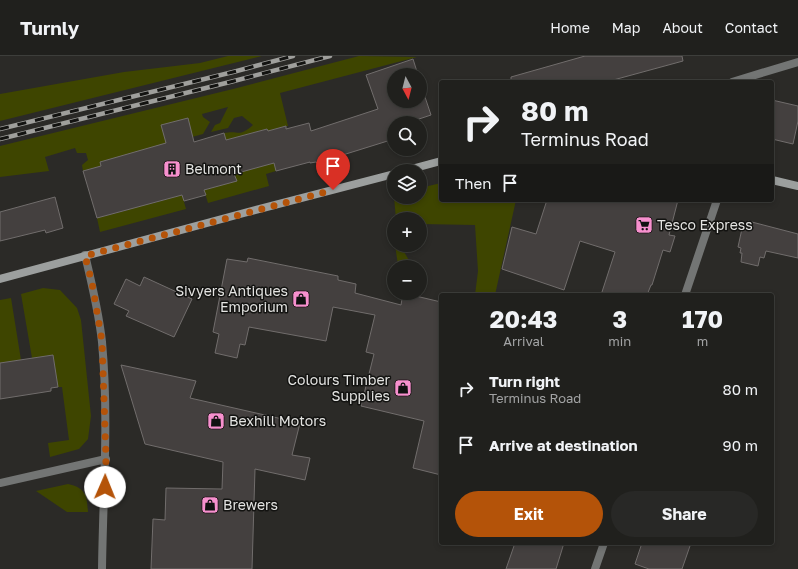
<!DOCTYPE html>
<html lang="en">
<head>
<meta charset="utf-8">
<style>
	body { margin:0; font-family:"Golos Text",sans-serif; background:#282826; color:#f1f3f6; height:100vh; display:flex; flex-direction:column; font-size:15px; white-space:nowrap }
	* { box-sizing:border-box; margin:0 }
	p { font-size:13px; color:#a2a3a4 }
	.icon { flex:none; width:22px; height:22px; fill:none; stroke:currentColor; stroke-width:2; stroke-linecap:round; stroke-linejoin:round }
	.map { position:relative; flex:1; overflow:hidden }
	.panel { position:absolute; left:439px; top:237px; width:335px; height:252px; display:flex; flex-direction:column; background:#20201d; border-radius:4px; box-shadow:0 2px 6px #0003,0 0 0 1px #3d3e3b }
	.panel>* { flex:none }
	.banner { position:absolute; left:439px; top:24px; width:335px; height:122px; border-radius:4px; box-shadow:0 2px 6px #0003,0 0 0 1px #3d3e3b; background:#20201d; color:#f1f3f6; overflow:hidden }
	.needle { width:26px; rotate:173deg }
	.buttons { position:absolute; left:387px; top:12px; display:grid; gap:8px }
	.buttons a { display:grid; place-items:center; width:40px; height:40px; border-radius:50%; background:#20201d; box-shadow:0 2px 6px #0003,0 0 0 1px #3d3e3b; font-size:20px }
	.pin { position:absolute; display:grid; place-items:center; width:34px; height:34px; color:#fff; margin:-41px -17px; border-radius:50% 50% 50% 0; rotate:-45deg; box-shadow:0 0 4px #0007 }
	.pin .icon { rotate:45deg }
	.me { position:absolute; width:44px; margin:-22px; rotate:1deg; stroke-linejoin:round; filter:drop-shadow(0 0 3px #0008) }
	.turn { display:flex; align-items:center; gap:14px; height:84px; padding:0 16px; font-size:18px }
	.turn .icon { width:52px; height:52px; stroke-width:2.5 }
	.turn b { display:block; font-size:28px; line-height:34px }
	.then { display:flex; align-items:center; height:38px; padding:0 16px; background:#0003; gap:8px; font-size:15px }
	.eta { display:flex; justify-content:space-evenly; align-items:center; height:68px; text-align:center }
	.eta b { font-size:24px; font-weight:700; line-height:28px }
	.cta { display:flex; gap:8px; margin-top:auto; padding:8px 16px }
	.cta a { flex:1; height:46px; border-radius:24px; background:#b45309; color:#fff; font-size:16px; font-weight:700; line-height:46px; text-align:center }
	.cta a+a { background:#282826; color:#f1f3f6 }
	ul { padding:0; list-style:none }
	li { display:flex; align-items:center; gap:12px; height:56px; padding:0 16px }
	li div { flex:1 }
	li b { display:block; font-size:15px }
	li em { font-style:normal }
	header { display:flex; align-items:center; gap:24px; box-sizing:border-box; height:56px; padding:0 20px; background:#20201d; border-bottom:1px solid #3d3e3b }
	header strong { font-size:19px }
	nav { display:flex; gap:22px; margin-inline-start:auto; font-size:14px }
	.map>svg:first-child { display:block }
	.green { fill:#3e4500 }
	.building { fill:#44403f; stroke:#716d6c }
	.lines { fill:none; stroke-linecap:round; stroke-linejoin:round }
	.street { stroke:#737574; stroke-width:8 }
	.secondary { stroke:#9c9f9e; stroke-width:8 }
	.rail-casing { stroke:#9f9f9c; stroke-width:4.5 }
	.rail { stroke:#131311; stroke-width:3; stroke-dasharray:9; stroke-linecap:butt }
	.route { stroke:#b45309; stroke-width:7; stroke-dasharray:0 12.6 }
	.labels { text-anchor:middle; stroke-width:3; stroke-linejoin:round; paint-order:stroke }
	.poi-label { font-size:14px; fill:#e4e4e2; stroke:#131311; text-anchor:start }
</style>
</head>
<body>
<header>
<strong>Turnly</strong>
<nav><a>Home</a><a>Map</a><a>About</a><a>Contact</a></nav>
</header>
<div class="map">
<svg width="798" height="513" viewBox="0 0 798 513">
	<rect width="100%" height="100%" fill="#2b2a27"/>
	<!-- green -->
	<path class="green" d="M228,0H262L0,65V38L124,16L200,7Z
		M359,0L417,1L280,37L288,70H286L268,75L267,73L226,84L224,77C240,74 238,82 253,69L242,60L234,62L228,72L211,76L215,69L220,67L228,51L202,58L203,61L210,66L203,78L100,106L101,110L83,115L82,109L88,104L86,97H77L75,92L45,101L49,115L0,121V90L237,32Z
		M274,107L276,115L266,118L269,130L208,147L204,134L236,125L234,118Z
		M441,127V144H516L495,239H475L478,215L475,169L420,168V163H396L394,141H420V132Z
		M144,128L150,148L182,139L186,153L100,176L97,162L128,154Z
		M395,189H400L413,211L398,209Z
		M43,232L60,234L77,252L81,264L91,360L88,383L79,393L50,401L48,387L69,384L62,331H58L53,299L32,302L21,238Z
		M11,242L21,304L0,307V244Z
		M68,428C86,432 87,440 88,456H67L36,435Z"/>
	<!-- building -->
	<path class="building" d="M585,0H682L683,5L606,26H511V21Z
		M413,3L418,19H394V45H420V26L431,59L407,67H394V83L317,107L316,106L310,107V106L276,115L274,107L234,118L237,125L204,134L206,139L184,145L182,139L97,162L83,115L101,110L100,106L166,87L161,69L188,62L194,86L224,77L226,84L267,73L268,75L286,70V73L309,67L311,75L378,53L366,19Z
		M772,44L798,50V65L793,88L772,83Z
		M55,141L63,172L46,177L45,174L0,185V156Z
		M547,144H678L669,179L675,180L670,196L663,194L652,229H651L647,239H601L615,196L580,185L564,234L502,213L512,171L536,178Z
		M748,165L798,178V202L766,195L764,202L760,201L758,210L741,206L742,197H740L741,192L738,191L743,168L747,169Z
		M248,202L338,220V224L356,228L355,237L401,249L403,237L441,246V419L413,412L424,365L361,350L374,298L366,296L375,259L333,251L326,285L249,271L245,289L240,288L237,302L215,297L219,278L213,276L227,203L247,206Z
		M144,221L192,243L174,281L126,260L129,255L114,248L126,223L140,230Z
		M53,299L58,331L51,332V335L0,343V307Z
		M121,309L196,325L190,342L300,367L292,399L310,402L305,424L255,413L252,513H151L153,463L165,464L166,432L222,433L223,406L145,388Z
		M515,487H564L556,513H506Z
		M642,487H691L682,513H649L635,508Z"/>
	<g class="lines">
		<!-- street -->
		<path class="street" d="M732,26L798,6
			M85,199C92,228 99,257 102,286C109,361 103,437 102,513
			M685,239L717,144
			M0,427L106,403
			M595,513L604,487"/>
		<!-- secondary -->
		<path class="secondary" d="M404,115L441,105
			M772,124L798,130
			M0,223L244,157L394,118"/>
		<defs>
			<path id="rail" d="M0,73L233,16L293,0
				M0,83L234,25L330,0"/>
		</defs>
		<!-- rail casing -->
		<use href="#rail" class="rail-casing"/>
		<!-- rail -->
		<use href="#rail" class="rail"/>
	</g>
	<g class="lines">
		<!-- route -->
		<path class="route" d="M105,431L106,403L102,285L92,227L85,200L333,134"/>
	</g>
	<!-- icons -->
	<defs>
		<symbol id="building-square" viewBox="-11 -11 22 22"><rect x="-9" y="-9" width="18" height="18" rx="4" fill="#f790ce" stroke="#131311"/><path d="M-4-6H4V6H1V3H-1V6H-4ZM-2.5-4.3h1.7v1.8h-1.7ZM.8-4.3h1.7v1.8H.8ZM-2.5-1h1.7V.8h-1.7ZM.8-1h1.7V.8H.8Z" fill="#111"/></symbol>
		<symbol id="supermarket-square" viewBox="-11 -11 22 22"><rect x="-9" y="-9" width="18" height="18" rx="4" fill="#f790ce" stroke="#131311"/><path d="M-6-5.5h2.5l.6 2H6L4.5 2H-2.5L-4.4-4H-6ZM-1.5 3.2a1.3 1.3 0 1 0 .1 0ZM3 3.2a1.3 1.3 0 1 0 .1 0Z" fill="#111"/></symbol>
		<symbol id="shop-square" viewBox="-11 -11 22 22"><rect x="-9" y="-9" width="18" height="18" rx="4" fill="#f790ce" stroke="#131311"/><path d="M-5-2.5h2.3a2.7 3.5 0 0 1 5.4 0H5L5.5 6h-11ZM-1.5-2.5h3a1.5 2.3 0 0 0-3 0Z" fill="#111"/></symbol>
	</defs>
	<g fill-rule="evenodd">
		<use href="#building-square" x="162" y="103" width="20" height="20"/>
		<use href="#supermarket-square" x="634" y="159" width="20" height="20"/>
		<use href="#shop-square" x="291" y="233" width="20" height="20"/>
		<use href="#shop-square" x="393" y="322" width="20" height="20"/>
		<use href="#shop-square" x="206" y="355" width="20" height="20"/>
		<use href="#shop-square" x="200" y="439" width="20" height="20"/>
	</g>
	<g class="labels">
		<!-- poi labels -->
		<g class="poi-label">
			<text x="185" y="118">Belmont</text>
			<text x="657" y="174">Tesco Express</text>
			<text x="288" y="240" text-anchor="end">Sivyers Antiques<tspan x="288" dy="16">Emporium</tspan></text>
			<text x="390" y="329" text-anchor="end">Colours Timber<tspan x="390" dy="16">Supplies</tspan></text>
			<text x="229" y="370">Bexhill Motors</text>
			<text x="223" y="454">Brewers</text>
		</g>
	</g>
</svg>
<div class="buttons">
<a><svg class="needle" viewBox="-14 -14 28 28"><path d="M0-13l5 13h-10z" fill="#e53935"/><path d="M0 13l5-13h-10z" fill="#a2a3a4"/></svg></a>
<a><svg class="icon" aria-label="search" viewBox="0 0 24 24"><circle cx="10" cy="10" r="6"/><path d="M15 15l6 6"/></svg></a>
<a><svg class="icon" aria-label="layers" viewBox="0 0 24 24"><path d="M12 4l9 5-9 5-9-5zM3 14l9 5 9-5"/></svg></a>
<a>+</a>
<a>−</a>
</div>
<div class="pin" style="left:333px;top:134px;background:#d93025"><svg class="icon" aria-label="arrive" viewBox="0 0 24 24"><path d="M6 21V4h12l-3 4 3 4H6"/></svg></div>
<svg class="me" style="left:105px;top:431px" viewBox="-20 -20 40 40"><circle r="19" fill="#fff"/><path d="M0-13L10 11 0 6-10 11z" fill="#b45309"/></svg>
<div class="banner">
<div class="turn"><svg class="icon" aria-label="right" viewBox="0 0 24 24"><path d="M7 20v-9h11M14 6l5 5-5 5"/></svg><div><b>80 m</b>Terminus Road</div></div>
<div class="then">Then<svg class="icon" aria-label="arrive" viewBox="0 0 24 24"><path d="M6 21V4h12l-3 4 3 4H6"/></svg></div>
</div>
<section class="panel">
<div class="eta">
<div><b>20:43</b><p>Arrival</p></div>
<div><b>3</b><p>min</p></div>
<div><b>170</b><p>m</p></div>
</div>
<ul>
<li><svg class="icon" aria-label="right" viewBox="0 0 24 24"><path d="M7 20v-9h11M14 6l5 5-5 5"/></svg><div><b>Turn right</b><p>Terminus Road</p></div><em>80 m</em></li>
<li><svg class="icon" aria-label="arrive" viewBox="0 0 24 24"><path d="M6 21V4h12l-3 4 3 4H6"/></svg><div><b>Arrive at destination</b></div><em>90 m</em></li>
</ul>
<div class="cta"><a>Exit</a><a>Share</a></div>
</section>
</div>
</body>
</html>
